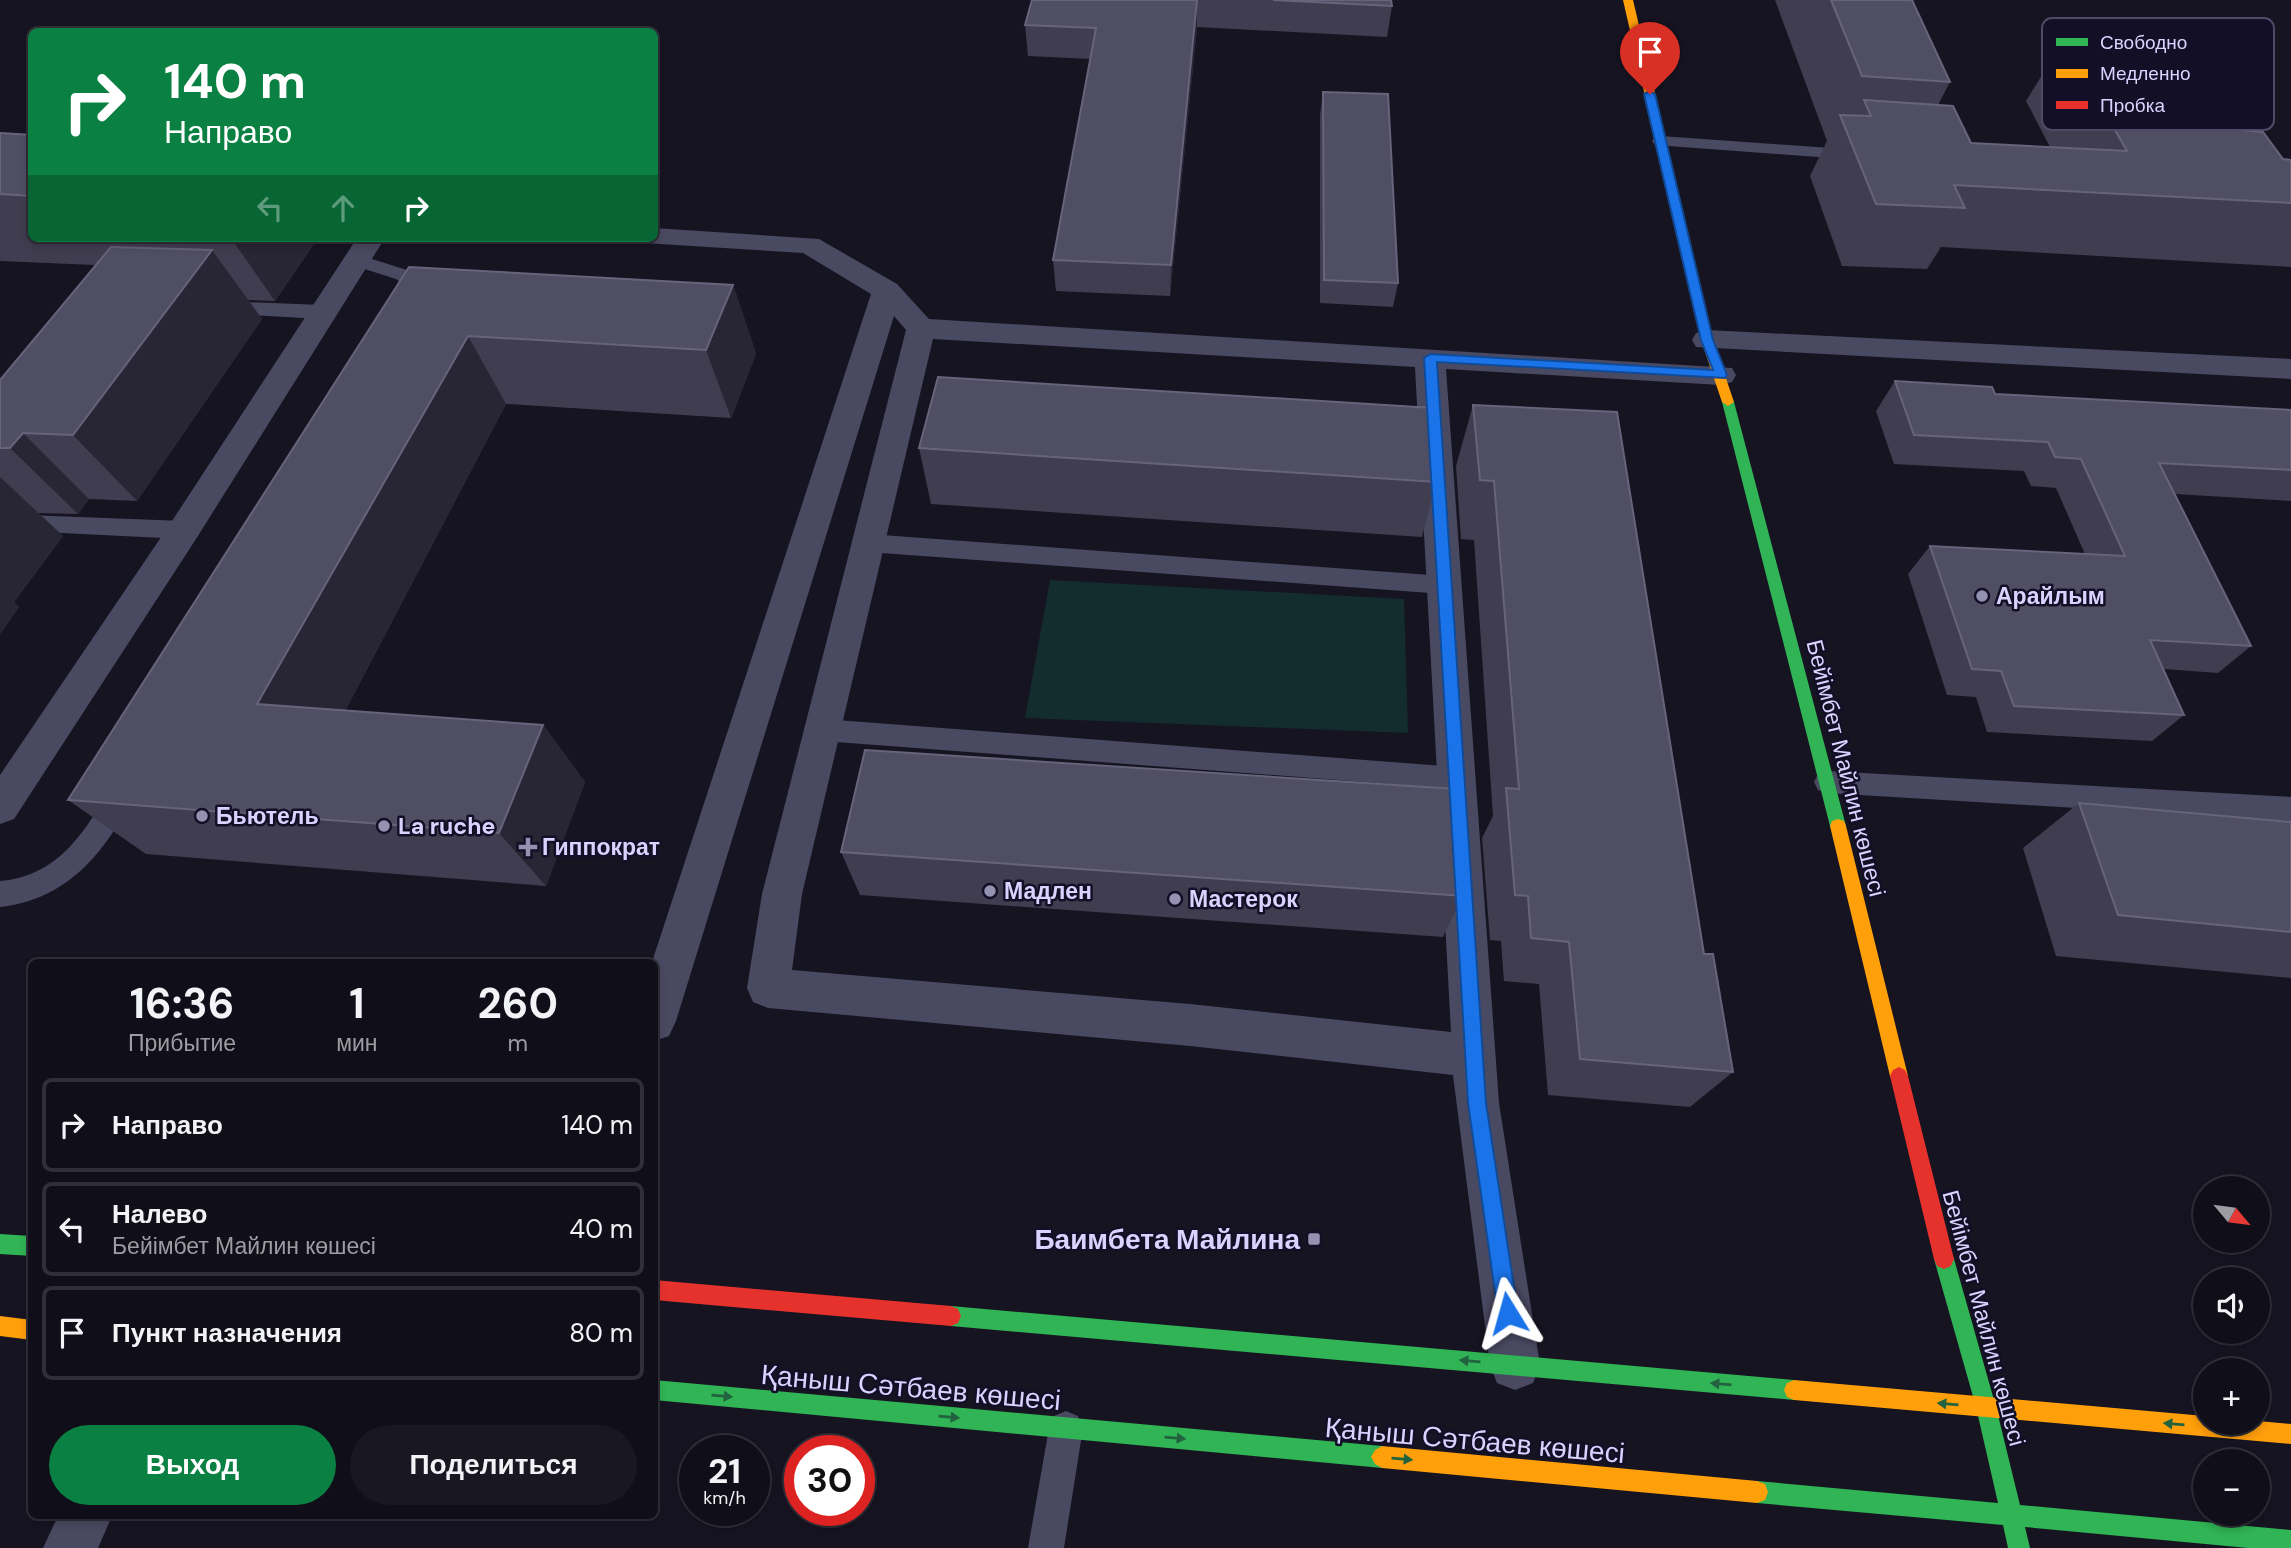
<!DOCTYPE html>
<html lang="ru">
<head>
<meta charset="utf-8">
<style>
	body { margin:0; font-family:"DM Sans",sans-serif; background:#191822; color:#f1f3f6; height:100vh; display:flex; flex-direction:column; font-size:26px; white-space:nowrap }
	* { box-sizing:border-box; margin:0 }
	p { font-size:23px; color:#9c9ca2 }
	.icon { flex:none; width:38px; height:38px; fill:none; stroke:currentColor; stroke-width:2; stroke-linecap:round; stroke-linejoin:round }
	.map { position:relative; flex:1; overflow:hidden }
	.side { position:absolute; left:28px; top:959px; width:630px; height:560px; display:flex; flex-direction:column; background:#100f19; border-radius:10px; box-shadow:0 4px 10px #0003,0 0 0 2px #302f38 }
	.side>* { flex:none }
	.guide { position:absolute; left:28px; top:28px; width:630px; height:214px; border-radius:10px; box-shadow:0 4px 10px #0003,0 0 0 2px #302f38; background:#0b8043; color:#fff; overflow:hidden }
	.needle { width:46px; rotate:119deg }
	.buttons { position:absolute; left:2193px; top:1176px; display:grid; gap:14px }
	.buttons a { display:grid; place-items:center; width:77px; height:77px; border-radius:50%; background:#100f19; box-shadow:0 4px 10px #0003,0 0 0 2px #302f38; font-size:35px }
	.speed { position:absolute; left:679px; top:1435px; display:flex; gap:14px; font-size:35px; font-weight:700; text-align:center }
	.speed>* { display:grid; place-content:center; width:91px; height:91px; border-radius:50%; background:#100f19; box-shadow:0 4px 10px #0003,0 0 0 2px #302f38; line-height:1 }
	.speed small { font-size:18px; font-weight:400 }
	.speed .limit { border:10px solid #d22; background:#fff; color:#111 }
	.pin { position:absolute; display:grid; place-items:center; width:60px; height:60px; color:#fff; margin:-72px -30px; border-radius:50% 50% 50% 0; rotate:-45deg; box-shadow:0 0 7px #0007 }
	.pin .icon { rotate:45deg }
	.me { position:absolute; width:77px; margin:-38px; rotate:352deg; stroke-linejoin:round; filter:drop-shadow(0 0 5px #0008) }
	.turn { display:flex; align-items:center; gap:24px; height:147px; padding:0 21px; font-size:32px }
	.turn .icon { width:91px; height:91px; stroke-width:2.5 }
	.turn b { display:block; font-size:49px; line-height:60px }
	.lanes { display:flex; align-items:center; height:66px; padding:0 21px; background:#0003; justify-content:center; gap:35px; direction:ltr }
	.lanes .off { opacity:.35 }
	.eta { display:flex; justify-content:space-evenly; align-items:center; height:119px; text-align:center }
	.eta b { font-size:42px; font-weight:700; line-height:49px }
	.action { display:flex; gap:14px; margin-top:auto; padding:14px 21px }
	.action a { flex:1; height:80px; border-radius:42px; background:#0b8043; color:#fff; font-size:28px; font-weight:700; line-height:80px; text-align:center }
	.action a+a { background:#191822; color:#f1f3f6 }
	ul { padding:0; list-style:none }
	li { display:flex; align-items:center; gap:21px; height:94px; margin:0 14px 10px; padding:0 7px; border:4px solid #302f38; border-radius:10px }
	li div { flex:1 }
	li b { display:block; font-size:26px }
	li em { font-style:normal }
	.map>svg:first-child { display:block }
	.green { fill:#132c2d }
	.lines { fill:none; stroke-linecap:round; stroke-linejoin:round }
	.lane { fill:#4a4962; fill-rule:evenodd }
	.street { fill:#4a4962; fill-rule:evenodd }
	.fast { fill:#30b455; fill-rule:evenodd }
	.slow { fill:#ff9f0a; fill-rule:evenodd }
	.jam { fill:#e5322d; fill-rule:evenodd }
	.wall { fill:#403d50 }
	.shaded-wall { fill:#282635 }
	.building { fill:#504e63; stroke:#66637b; stroke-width:2 }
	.oneway { fill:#22623e }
	.route { fill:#1a73e8; stroke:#114b97; stroke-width:2 }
	.poi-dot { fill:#9591b1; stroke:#130f26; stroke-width:2.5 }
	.labels { text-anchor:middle; stroke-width:5; stroke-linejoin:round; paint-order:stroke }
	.poi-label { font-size:23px; font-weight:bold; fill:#d9d4ff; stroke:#130f26; text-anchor:start }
	.street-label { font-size:23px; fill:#d9d4ff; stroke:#130f26 }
	.near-poi-label { font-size:28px; font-weight:bold; fill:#d9d4ff; stroke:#130f26; text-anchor:end }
	.near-street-label { font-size:28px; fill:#d9d4ff; stroke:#130f26 }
	.key { fill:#130f26; stroke:#4e4a67; stroke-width:2 }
	.key-label { font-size:19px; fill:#d9d4ff }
</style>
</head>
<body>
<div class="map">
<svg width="2291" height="1548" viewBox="0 0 2291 1548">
	<rect width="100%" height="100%" fill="#161421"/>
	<!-- green -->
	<path class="green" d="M1050,580L1404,599L1408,733L1025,718Z"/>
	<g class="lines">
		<!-- lane -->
		<path class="lane" d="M1661,136L1858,150L1867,155L1858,160L1655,145L1652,141L1655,137Z
			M356,254L410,271L421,279L425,299L418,310H404L401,305L405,299L404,285L396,279L349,264L346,260Z
			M221,301L322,305L332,312L322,319L214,313L211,308L214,303Z
			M0,514L184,521L192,524L196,530L192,536L184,539L0,530Z
			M868,534L1444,576L1452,579L1456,585L1452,591L1444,594L868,552L860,549L856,543L860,537Z
			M823,719L1457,767L1466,770L1470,778L1466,786L1457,789L823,741L814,738L810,730L814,722Z
			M1827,771L2291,797V821L1827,793L1818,790L1814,782L1818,774Z
			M120,785L129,788L133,796C106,853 66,900 0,907V881C58,876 83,834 111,788Z
			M1066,1411L1078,1416L1083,1428L1064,1548H1028L1049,1428L1054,1416Z"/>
		<!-- street -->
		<path class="street" d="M654,228L819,239L897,284L929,319L1732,368L1736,375L1732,382L1721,385L1446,369L1499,1103L1540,1365L1533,1383L1515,1390L1497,1383L1490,1365L1453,1075L1190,1046L768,1008L753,1002L747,988L762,894L906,330L894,316L676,1021L669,1036L654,1041V962H652L871,294L803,253L644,243L641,238H654ZM933,339L1415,367L1451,1032L1190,1004L792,970L802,894Z
			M357,238H385L196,539L14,819L0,824V775L172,521Z
			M1707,330L2291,359V379L1696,347L1692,340L1696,333Z
			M58,1516H112L98,1548H43Z"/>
		<!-- fast -->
		<path class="fast" d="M1728,398L1734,402L1846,826L1844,831L1838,833L1832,831L1830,826L1722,402Z
			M0,1234L32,1236V1256L0,1254Z
			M1944,1249L1951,1252L1954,1259L1996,1407L2020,1505L2291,1530V1548H2248L2025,1527L2030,1548H2008L2003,1525L1757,1503L1749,1500L1746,1492L1749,1484L1757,1481L1998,1503L1976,1407L1934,1259L1937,1252Z
			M951,1306L1794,1380L1801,1383L1804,1390L1801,1397L1794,1400L951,1326L944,1323L941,1316L944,1309Z
			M654,1380L1382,1446L1389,1450L1393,1457L1389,1464L1382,1468L654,1400Z"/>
		<!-- slow -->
		<path class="slow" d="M1623,0H1633L1713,340L1734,402L1728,406L1722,402L1701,340Z
			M1838,819L1844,821L1846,826L1908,1076L1905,1082L1899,1085L1893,1082L1890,1076L1830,826L1832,821Z
			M0,1316L32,1320V1340L0,1336Z
			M1794,1380L2205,1416V1423H2258V1421L2291,1424V1444L1794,1400L1787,1397L1784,1390L1787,1383Z
			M1382,1446L1757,1481L1765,1484L1768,1492L1765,1500L1757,1503L1382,1468L1375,1464L1371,1457L1375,1450Z"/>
		<!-- jam -->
		<path class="jam" d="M1899,1067L1905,1070L1908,1076L1954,1259L1951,1266L1944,1269L1937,1266L1934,1259L1890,1076L1893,1070Z
			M654,1280L951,1306L958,1309L961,1316L958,1323L951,1326L654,1300Z"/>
	</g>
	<!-- wall -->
	<path class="wall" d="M1032,0H1391L1392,6L1387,37L1197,27L1170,296L1056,291L1053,260L1090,59L1028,56L1025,25Z
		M1775,0H1912L1950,82L1938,105L1971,143L2050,147L2026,101L2047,67L2222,128L2283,159L2291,160V267L1941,247L1927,269L1842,266L1810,176L1827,141Z
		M1323,92L1398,283L1393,307L1320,303V115Z
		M0,133L32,135V238H318L275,301L248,300L262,319L137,501L89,499L78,514L38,513L63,536L14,602L19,607L0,634V380L95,265L0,261Z
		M409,267L733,285L756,354L731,418L506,404L345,711L543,725L585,782L546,886L146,854L68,800Z
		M1895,381L1995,394L2291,410V501L2175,494L2251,646L2218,673L2164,669L2184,715L2152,741L1987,732L1976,697L1947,695L1908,574L1930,546L2085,554L2056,488L2031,486L2024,471L1894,464L1876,411Z
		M1473,405L1704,954L1733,1072L1690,1107L1548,1095L1539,984L1504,981L1501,941L1490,940L1482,838L1493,816L1474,540L1461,539L1456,466Z
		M919,448L1436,482L1422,537L931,504Z
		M2079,803L2291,822V978L2056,956L2023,848Z
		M841,852L1463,896L1443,937L860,895Z"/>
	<!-- shaded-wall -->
	<path class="shaded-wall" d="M1197,0V27L1170,296L1171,265Z
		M231,238H318L275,301Z
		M212,250L262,319L137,501L73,435Z
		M733,285L756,354L731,418L706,350Z
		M468,336L506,404L318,762L257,704Z
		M23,433L89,499L78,514L10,448Z
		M0,477L63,536L14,602L19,607L0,634Z
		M543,725L585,782L546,886L499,833Z"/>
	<!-- building -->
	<path class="building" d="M1032,0H1197L1171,265L1053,260L1096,28L1025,25Z
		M1273,0H1391L1392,6Z
		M1831,0H1912L1950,82L1862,76Z
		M1323,92L1388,94L1398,283L1324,280Z
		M1864,100L1953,106L1971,143L2127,151L2108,118L2263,132L2283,159L2291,160V203L1954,185L1965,208L1876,204L1840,115L1871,116Z
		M0,133L32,135V196L0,194Z
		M111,247L212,250L73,435L23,433L10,448H0V380Z
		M409,267L733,285L706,350L468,336L257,704L543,725L499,833L68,800Z
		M938,377L1432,408L1436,482L919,448Z
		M1895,381L1992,387L1995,394L2291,410V470L2159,463L2251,646L2150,640L2184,715L2014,706L2001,671L1972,669L1930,546L2125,556L2081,459L2055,457L2048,442L1914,435Z
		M1473,405L1617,412L1704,954H1713L1733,1072L1580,1059L1569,942L1531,938L1528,896L1515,895L1506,788L1519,789L1494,481L1480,480Z
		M865,750L1456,789L1463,896L841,852Z
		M2079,803L2291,822V932L2118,915Z"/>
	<!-- one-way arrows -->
	<defs><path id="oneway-solid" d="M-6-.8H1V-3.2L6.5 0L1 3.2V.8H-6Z" transform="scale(1.75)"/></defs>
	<g class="oneway">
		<use href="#oneway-solid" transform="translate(1470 1361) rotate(-175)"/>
		<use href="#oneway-solid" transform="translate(1721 1384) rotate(-175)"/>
		<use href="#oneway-solid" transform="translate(722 1396) rotate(5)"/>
		<use href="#oneway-solid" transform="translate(1948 1404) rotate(-175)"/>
		<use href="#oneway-solid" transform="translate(949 1417) rotate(5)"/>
		<use href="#oneway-solid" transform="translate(2174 1424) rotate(-175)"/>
		<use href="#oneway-solid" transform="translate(1175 1438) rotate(5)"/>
		<use href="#oneway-solid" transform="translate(1402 1459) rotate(5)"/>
	</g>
	<!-- route -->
	<path class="route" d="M1650,91L1655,94L1713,340L1727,375L1725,378L1437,362L1486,1103L1518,1313L1515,1321L1508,1324L1501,1321L1498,1313L1468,1103L1424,358L1430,354L1713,370L1701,340L1644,94Z"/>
	<!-- markers -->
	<g class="poi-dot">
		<circle cx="1982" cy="596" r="7"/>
		<circle cx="202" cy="816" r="7"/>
		<circle cx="384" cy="826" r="7"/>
		<path d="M524.5 836.5h7v7h7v7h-7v7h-7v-7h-7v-7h7z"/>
		<circle cx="990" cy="891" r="7"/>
		<circle cx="1175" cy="899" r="7"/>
		<rect x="1307" y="1232" width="14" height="14" rx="3.5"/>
	</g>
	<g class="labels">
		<!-- poi labels -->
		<g class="poi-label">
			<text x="1996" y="604">Арайлым</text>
			<text x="216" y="824">Бьютель</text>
			<text x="398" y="834">La ruche</text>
			<text x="542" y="855">Гиппократ</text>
			<text x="1004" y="899">Мадлен</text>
			<text x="1189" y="907">Мастерок</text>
		</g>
		<!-- street labels -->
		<g class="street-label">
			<text transform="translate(1846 768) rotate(76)" y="8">Бейімбет Майлин көшесі</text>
			<text transform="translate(1984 1318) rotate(75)" y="8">Бейімбет Майлин көшесі</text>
		</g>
		<!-- near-poi labels -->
		<g class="near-poi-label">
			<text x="1300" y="1249">Баимбета Майлина</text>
		</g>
		<!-- near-street labels -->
		<g class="near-street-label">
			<text transform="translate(911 1387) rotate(5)" y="10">Қаныш Сәтбаев көшесі</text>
			<text transform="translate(1475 1440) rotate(5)" y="10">Қаныш Сәтбаев көшесі</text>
		</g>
	</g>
	<!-- legend -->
	<rect x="2042" y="18" width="232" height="112" rx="10" class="key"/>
	<rect x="2056" y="38" width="32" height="8" fill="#30b455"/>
	<rect x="2056" y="69" width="32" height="9" fill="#ff9f0a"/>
	<rect x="2056" y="101" width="32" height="8" fill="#e5322d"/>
	<g class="key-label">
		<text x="2100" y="49">Свободно</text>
		<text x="2100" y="80">Медленно</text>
		<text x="2100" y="112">Пробка</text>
	</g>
</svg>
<div class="buttons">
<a><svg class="needle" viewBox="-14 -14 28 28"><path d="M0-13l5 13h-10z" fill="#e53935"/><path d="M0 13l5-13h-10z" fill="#9c9ca2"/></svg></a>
<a><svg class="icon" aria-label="sound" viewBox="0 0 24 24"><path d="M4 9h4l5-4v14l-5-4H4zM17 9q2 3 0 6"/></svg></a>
<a>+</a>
<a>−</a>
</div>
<div class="speed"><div>21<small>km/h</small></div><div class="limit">30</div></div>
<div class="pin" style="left:1650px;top:94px;background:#d93025"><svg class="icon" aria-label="arrive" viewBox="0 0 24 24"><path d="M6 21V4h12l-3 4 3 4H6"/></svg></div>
<svg class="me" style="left:1508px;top:1313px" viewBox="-20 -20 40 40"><path d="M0-17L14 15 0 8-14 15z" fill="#1a73e8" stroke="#fff" stroke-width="4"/></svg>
<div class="guide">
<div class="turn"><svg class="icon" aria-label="right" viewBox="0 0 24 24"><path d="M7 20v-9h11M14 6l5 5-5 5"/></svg><div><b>140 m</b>Направо</div></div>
<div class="lanes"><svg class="icon off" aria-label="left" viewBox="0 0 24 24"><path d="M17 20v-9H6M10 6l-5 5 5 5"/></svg><svg class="icon off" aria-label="ahead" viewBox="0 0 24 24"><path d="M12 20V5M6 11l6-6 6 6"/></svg><svg class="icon" aria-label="right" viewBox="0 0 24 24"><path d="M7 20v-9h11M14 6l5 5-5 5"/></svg></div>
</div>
<section class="side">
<div class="eta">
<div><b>16:36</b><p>Прибытие</p></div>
<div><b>1</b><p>мин</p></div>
<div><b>260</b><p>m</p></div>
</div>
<ul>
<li><svg class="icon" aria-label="right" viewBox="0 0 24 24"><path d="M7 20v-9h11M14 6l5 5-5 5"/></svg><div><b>Направо</b></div><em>140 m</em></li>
<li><svg class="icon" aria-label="left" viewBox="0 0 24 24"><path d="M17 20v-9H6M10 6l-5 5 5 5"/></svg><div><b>Налево</b><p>Бейімбет Майлин көшесі</p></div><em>40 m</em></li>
<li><svg class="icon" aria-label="arrive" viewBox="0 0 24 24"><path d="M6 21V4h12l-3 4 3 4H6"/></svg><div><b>Пункт назначения</b></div><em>80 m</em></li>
</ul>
<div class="action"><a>Выход</a><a>Поделиться</a></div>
</section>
</div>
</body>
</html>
